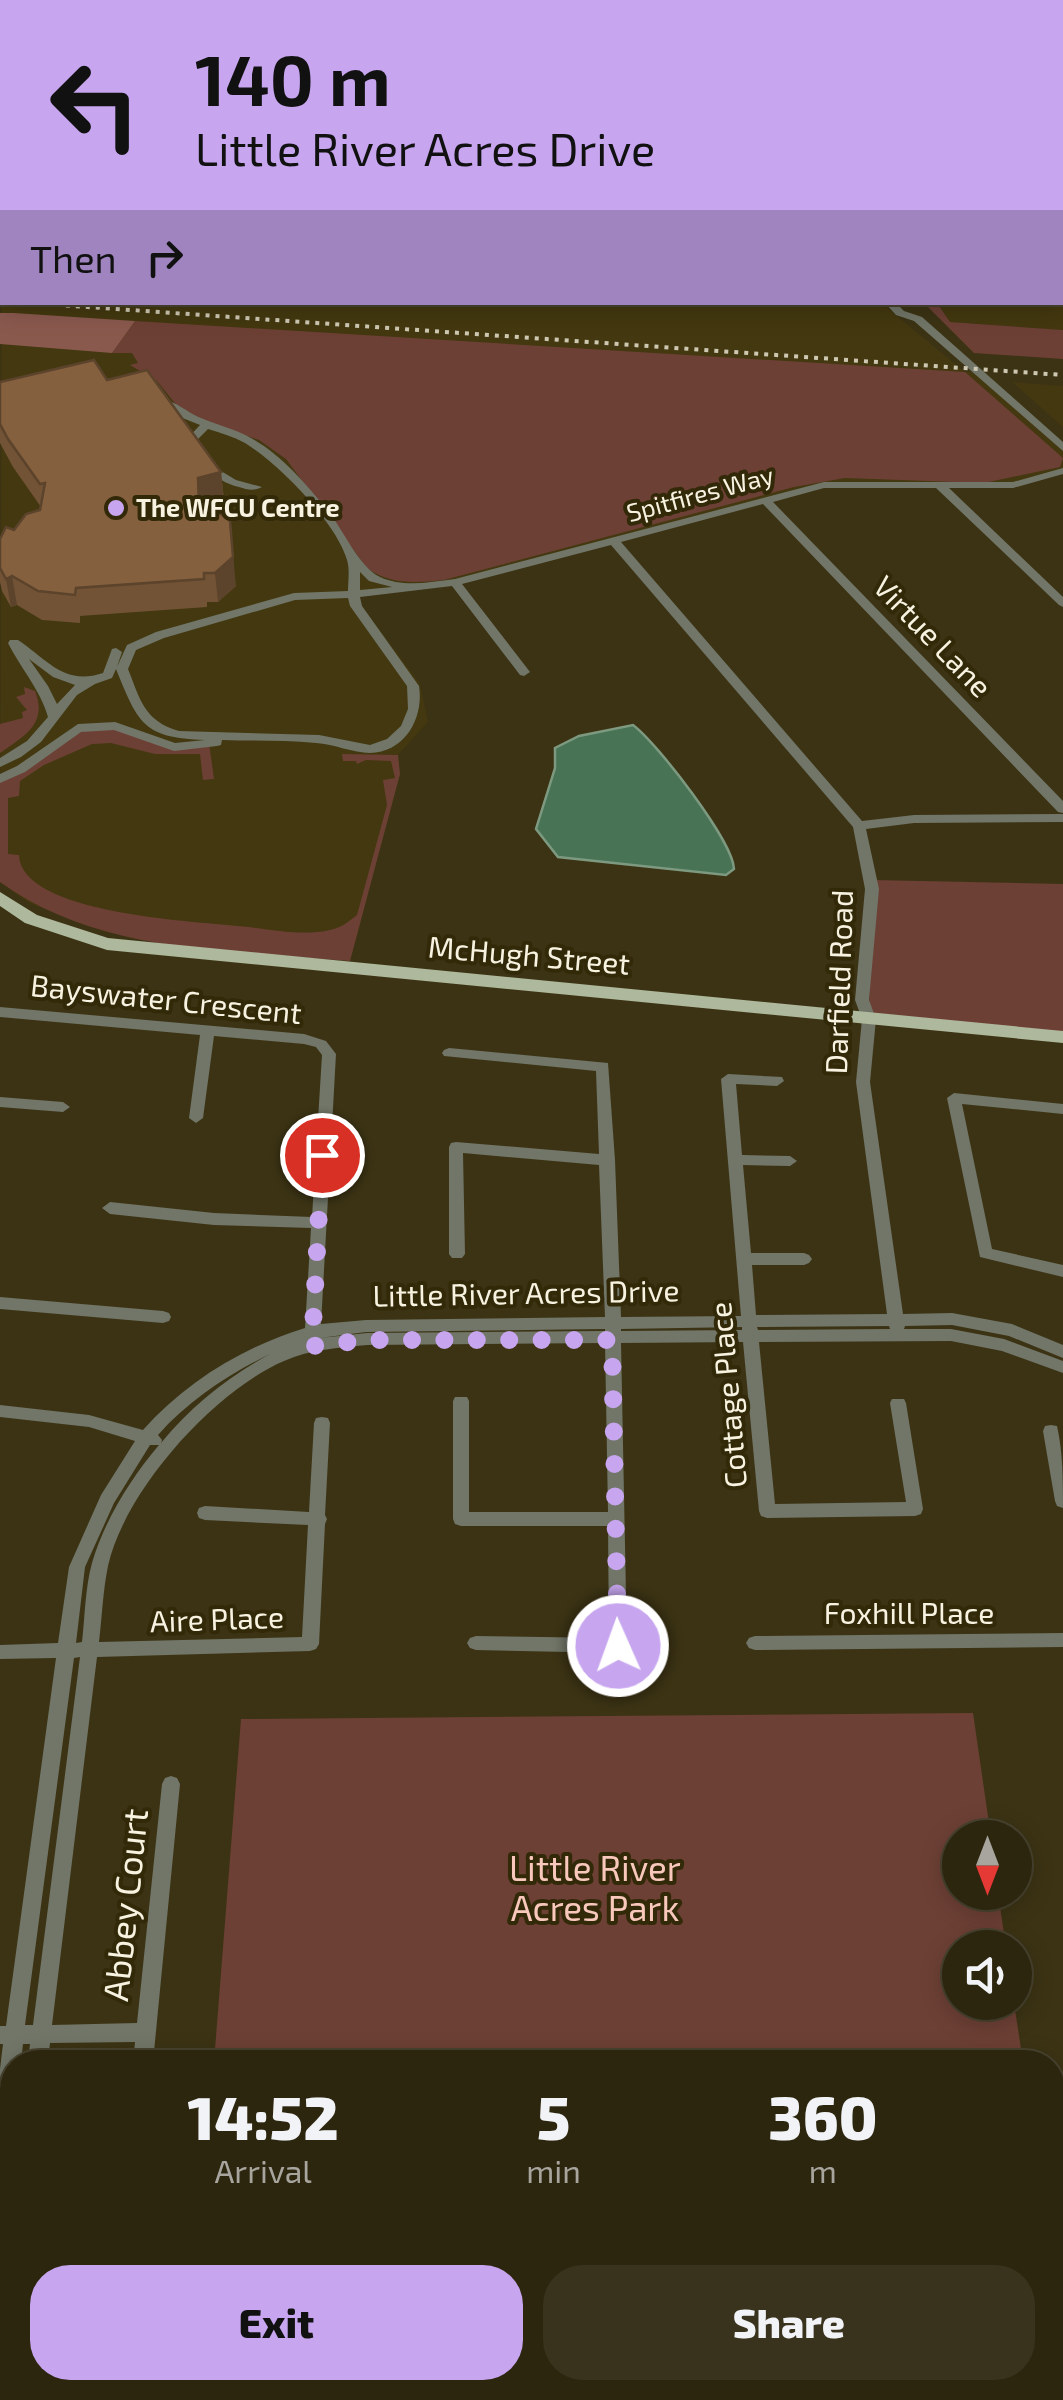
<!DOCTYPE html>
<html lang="en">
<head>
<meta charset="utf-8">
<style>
	body { margin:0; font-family:"Exo 2",sans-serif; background:#39321d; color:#f1f3f6; height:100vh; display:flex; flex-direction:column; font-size:38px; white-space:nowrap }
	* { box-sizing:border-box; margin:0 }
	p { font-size:32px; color:#a7a59e }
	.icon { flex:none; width:55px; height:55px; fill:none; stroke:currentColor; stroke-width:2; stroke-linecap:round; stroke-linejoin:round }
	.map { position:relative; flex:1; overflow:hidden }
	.details { position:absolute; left:0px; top:2050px; width:1065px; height:350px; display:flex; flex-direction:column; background:#2d260f; border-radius:40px 40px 0 0; box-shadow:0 5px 25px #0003,0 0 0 2px #48432f }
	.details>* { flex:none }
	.banner { position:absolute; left:0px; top:0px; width:1065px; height:305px; box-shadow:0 5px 25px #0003,0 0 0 2px #48432f; background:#c7a6ef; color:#111; overflow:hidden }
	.needle { width:65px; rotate:180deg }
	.buttons { position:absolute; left:942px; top:1820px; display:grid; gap:20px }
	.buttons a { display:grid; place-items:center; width:90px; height:90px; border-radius:50%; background:#2d260f; box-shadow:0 5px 25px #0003,0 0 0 2px #48432f; font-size:50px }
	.pin { position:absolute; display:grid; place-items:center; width:85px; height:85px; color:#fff; margin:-42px; border:5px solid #fff; border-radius:50%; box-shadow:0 2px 10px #0007 }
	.me { position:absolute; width:110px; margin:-55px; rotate:358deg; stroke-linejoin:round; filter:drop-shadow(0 0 8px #0008) }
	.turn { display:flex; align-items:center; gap:35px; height:210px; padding:0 30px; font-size:45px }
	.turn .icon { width:130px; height:130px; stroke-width:2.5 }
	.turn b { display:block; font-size:70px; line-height:85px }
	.then { display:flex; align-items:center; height:95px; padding:0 30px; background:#0003; gap:20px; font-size:38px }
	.eta { display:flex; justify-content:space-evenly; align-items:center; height:170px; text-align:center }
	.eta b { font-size:60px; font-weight:800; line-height:70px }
	.button { display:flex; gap:20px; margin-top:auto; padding:20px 30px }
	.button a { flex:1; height:115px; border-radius:40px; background:#c7a6ef; color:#111; font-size:40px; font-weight:800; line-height:115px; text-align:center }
	.button a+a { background:#39321d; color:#f1f3f6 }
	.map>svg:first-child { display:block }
	.built { fill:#43380f }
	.green { fill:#6d4035 }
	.forest { fill:#8a594e }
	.water { fill:#487355; stroke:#7d997f; stroke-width:2.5 }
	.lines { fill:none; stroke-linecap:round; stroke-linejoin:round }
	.minor { fill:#717668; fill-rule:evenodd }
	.major { fill:#aeb89c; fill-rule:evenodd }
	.rail { stroke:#cec8b3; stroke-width:4; stroke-dasharray:4 6; stroke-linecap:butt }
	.wall { fill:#725335 }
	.shaded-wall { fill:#5c432b }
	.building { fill:#84603e; stroke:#5c432b; stroke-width:2.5 }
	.route { stroke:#c7a6ef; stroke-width:18; stroke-dasharray:0 32.4 }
	.poi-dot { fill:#c7a6ef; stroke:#322909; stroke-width:4 }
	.labels { text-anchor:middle; stroke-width:8; stroke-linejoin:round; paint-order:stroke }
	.far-street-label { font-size:25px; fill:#f8f3e1; stroke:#322909 }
	.far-poi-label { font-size:25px; font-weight:bold; fill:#f8f3e1; stroke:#322909; text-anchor:start }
	.street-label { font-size:30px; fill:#f8f3e1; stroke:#322909 }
	.near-park-label { font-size:35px; fill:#f9c8bc; stroke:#322909 }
	.near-street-label { font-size:35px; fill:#f8f3e1; stroke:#322909 }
</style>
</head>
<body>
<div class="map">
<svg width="1063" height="2400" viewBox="0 0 1063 2400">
	<rect width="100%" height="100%" fill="#3c3314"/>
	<!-- built -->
	<path class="built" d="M1063,80V330L950,322L937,303L1062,302Z
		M2,201V302L881,303L965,372H978L1063,447V471L1013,485H824L455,582L353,594L420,684L428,722L398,755L400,774L350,961L136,939L103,931L29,903L0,882Z
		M1012,382L1063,386V427Z"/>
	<!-- green -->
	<path class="green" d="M924,303H937L950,322L1063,330V359L974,353Z
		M135,321L965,372L1063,458L1060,467L984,483L845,478L794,487L444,580C416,583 390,585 367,568L286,459L259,440L193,417L178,407L157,381L130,365L138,363L132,353H112Z
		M24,687L35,691C48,723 25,736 0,753V724L23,718L22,712L27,710L16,697L25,694Z
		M115,726L174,746L209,743L214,779L203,780L200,754H155L111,743L92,744L44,765L20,781L19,796L8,798V854L19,855C21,914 193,921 237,926C266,928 301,937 330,930C341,928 348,922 357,915L387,805L383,780L395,778L391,761L366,760L357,764L356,761H343L342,754L398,755L400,774L350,961C232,951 100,954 0,882V779L69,734Z
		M871,880L1063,884V1037L869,1019Z
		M973,1713L991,1837L960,1838V1892L998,1893L1006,1947L960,1948V2002L1014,2003L1023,2062H214L241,1719Z
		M1053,2246H1063V2400H1001L997,2388H1052Z
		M35,2388H420L423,2400H35Z"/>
	<!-- forest -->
	<path class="forest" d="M0,313H14L135,321L112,353L0,344Z"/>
	<!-- water -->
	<path class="water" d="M633,725C657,743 733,841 734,869L726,875L558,857L536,829L555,768V748L579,736Z"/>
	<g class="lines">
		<!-- minor -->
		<path class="minor" d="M416,0H425L426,2H418Z
			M552,0H562L563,2H554Z
			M878,0H889L890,2H880Z
			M884,302H895L904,311L922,317L1063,442V451L914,321L896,315Z
			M160,399C173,399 188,413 201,418C217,425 235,429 251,438C281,454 307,485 329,512C343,530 360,568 380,577C404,588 429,582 455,579L824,482H1013L1063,468V474L1013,488H949L1063,597V607L1059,605L936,488H824L773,502L1063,801V813L1058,812L763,504L621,542L862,821L914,815L1063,814V822L914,823L866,829L879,889L869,1000L876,1019L870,1082L903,1314L952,1313L1012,1324L1063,1345V1358L1009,1336L952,1325L905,1326L904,1329H951L1004,1339L1063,1361V1373L1002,1351L951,1341L759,1342L775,1504L906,1502L890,1403L892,1399H904L906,1403L923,1509L921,1514L915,1516L767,1518L761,1516L759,1511L743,1342L621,1343L627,1646L624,1651L618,1653L476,1650L470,1648L467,1643L470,1638L476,1636L609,1638L608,1526H461L455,1524L453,1519V1401L455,1397H467L469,1401V1512H608L605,1343L367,1345C338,1348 311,1349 284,1361C214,1391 125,1490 108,1566C103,1590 102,1617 99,1642L302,1637L308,1525L205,1520L199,1518L197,1513L199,1508L205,1506L309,1512L314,1423L316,1418L322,1417L328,1418L330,1423L325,1515L327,1519L325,1524L319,1644L316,1649L310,1651L97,1657L52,2025L137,2023L162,1784L165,1778L171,1776L177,1778L180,1784L153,2062H133L135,2042L50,2043L48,2062H28L30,2044H23L21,2062H12L10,2143L7,2150L0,2153V2069L3,2044H0V2026H6L56,1658L0,1659V1645L58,1643L69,1567L101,1495L135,1441L89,1427L0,1417V1405L89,1415L143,1430C186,1382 243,1347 305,1328L311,1228L214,1225L110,1214L102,1208L110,1202L214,1213L312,1217L322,1055L316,1047L304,1044L214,1036L203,1118L196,1123L189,1118L200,1035L0,1017V1007L304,1034L326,1041L336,1054L321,1324L366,1320L605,1317L599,1165L463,1153L465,1254L462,1258H452L449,1254V1147L451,1143L456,1142L599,1154L596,1071L444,1056L442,1053L444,1050L449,1048L608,1063L615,1160L621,1317L741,1316L721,1079L728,1074L782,1077L784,1081L777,1086L736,1084L742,1155L790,1156L797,1161L790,1166L743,1165L751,1253H804L809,1255L812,1259L809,1263L804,1265H752L756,1315L887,1314L856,1082L862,1019L855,1000L865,889L853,827L611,545L462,584L530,672L524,676L520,675L452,586L360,597L362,606L419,686C424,717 406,752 370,753C353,753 334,744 316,743C285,740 253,741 222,740L221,745L217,746L174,751L114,730L81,732L25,772L0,783V774L17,766L78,724L115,722L175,743L205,740C143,738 138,723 116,669L112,678L95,684L77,695L41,742L21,757L0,767V758L27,741L48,717C40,689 21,669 8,643L10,640H18C48,660 64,686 103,673L112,649L116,648L122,652L117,667L127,645L156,632L294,593L348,591C348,581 350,570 347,560C336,522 278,463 245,443C234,437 221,433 208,429L198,439L221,471L236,480L262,487C254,491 248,490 239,487C212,481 201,461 187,439L200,425L180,417L160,403ZM360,572L369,581L392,587L360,590ZM348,598L350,606L407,686L408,709L401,726L387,739L370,745L319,735L179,731C144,721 140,699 128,669L136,650L164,638L295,600ZM29,659L53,677L75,685L57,704L48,686ZM889,1326L890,1329L758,1330L757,1327ZM742,1327V1330L621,1331V1329ZM605,1329V1331L367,1333L320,1338L366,1332ZM270,1354C228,1377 192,1405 161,1443L162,1440L158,1435C189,1400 229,1374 270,1354ZM150,1445H159C131,1478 104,1521 92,1563C85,1588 85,1617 82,1642L76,1643L85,1567L114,1503ZM80,1657L33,2025H25L74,1658Z
			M954,1093L1063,1104V1114L962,1104L992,1249L1063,1265V1277L980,1257L947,1098Z
			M0,1097L63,1102L70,1107L63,1112L0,1107Z
			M0,1297L163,1311L169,1313L171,1317L169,1321L163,1323L0,1309Z
			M1051,1425L1057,1426C1063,1452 1063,1481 1063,1508L1057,1506L1055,1501L1043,1431L1045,1426Z
			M1063,1633V1647L755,1650L749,1648L746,1643L749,1638L755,1636Z
			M0,2194L7,2197L12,2211V2388H22L20,2394L12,2397L4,2394L1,2386Z
			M1063,2198V2218L1052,2219V2199Z
			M568,2388H590L592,2400H570Z"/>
		<!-- major -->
		<path class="major" d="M1062,61H1063V69H1062Z
			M2,116V124L0,125V117Z
			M0,892L37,915L108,938L1063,1031V1043L107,950L25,923L0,906Z"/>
		<!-- rail -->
		<path class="rail" d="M16,302L1063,375"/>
	</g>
	<!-- wall -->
	<path class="wall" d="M0,0H30V2H2V54H0Z
		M0,62H2V107H0Z
		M107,380L221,472L224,500L201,506L236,586L218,602H207V607L80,616V623L42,620L17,605L11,607L2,591L0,582V539L40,510L41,507L13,467L0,443V382Z"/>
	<!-- shaded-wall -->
	<path class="shaded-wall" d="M221,472L224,500L199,507L198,478Z
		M230,521L236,586L218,602L215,573Z
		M12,576L17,605L11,607L6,579Z"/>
	<!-- building -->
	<path class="building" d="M0,0H30L29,2H2V29H0Z
		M194,0H362V2H166V1Z
		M0,62H2V81H0Z
		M1062,136H1063V241H1062Z
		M94,360L107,380L147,370L221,472L198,478L199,507L209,505L230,521L233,557L215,573H204V579L76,588L75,595L38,591L12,576L6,579L0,568V539L6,527L14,530L26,514L40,510L45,483L40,484L8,439L0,424V382Z"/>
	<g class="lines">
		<!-- route -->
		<path class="route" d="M322,1155L312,1346L367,1340H612L618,1646"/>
	</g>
	<!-- markers -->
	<circle class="poi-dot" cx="116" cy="508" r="10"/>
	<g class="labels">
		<!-- far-street labels -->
		<g class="far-street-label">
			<text transform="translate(700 494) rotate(-15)" y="9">Spitfires Way</text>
		</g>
		<!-- far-poi labels -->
		<g class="far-poi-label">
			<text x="136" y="517">The WFCU Centre</text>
		</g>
		<!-- street labels -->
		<g class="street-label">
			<text transform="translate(932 637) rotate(46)" y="10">Virtue Lane</text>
			<text transform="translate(529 956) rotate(5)" y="10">McHugh Street</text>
			<text transform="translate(840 982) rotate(-88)" y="10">Darfield Road</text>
			<text transform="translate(166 1000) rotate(6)" y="10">Bayswater Crescent</text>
			<text transform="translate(526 1294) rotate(-1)" y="10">Little River Acres Drive</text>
			<text transform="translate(729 1395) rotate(-95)" y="10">Cottage Place</text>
			<text x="909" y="1624">Foxhill Place</text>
			<text transform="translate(217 1620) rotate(-2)" y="10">Aire Place</text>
		</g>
		<!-- near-park labels -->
		<g class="near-park-label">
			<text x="595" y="1881">Little River<tspan x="595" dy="40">Acres Park</tspan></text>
		</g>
		<!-- near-street labels -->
		<g class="near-street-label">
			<text transform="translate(126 1905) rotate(-84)" y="12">Abbey Court</text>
		</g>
	</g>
</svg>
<div class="buttons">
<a><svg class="needle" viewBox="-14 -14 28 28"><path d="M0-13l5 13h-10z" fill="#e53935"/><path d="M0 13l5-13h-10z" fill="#a7a59e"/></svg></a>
<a><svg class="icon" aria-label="sound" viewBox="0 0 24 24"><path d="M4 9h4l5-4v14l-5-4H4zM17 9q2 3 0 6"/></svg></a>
</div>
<div class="pin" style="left:322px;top:1155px;background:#d93025"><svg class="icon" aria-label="arrive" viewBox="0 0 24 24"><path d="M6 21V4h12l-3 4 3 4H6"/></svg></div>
<svg class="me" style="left:618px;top:1646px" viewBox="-20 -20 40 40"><circle r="17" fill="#c7a6ef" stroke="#fff" stroke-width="3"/><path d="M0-11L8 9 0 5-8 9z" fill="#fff"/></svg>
<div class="banner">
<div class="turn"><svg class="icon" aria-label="left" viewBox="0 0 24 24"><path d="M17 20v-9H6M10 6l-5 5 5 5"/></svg><div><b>140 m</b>Little River Acres Drive</div></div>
<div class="then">Then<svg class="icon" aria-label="right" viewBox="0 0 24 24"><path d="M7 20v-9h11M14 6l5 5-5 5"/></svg></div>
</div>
<section class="details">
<div class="eta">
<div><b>14:52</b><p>Arrival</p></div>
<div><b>5</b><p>min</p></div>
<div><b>360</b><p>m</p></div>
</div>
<div class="button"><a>Exit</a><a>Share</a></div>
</section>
</div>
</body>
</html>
